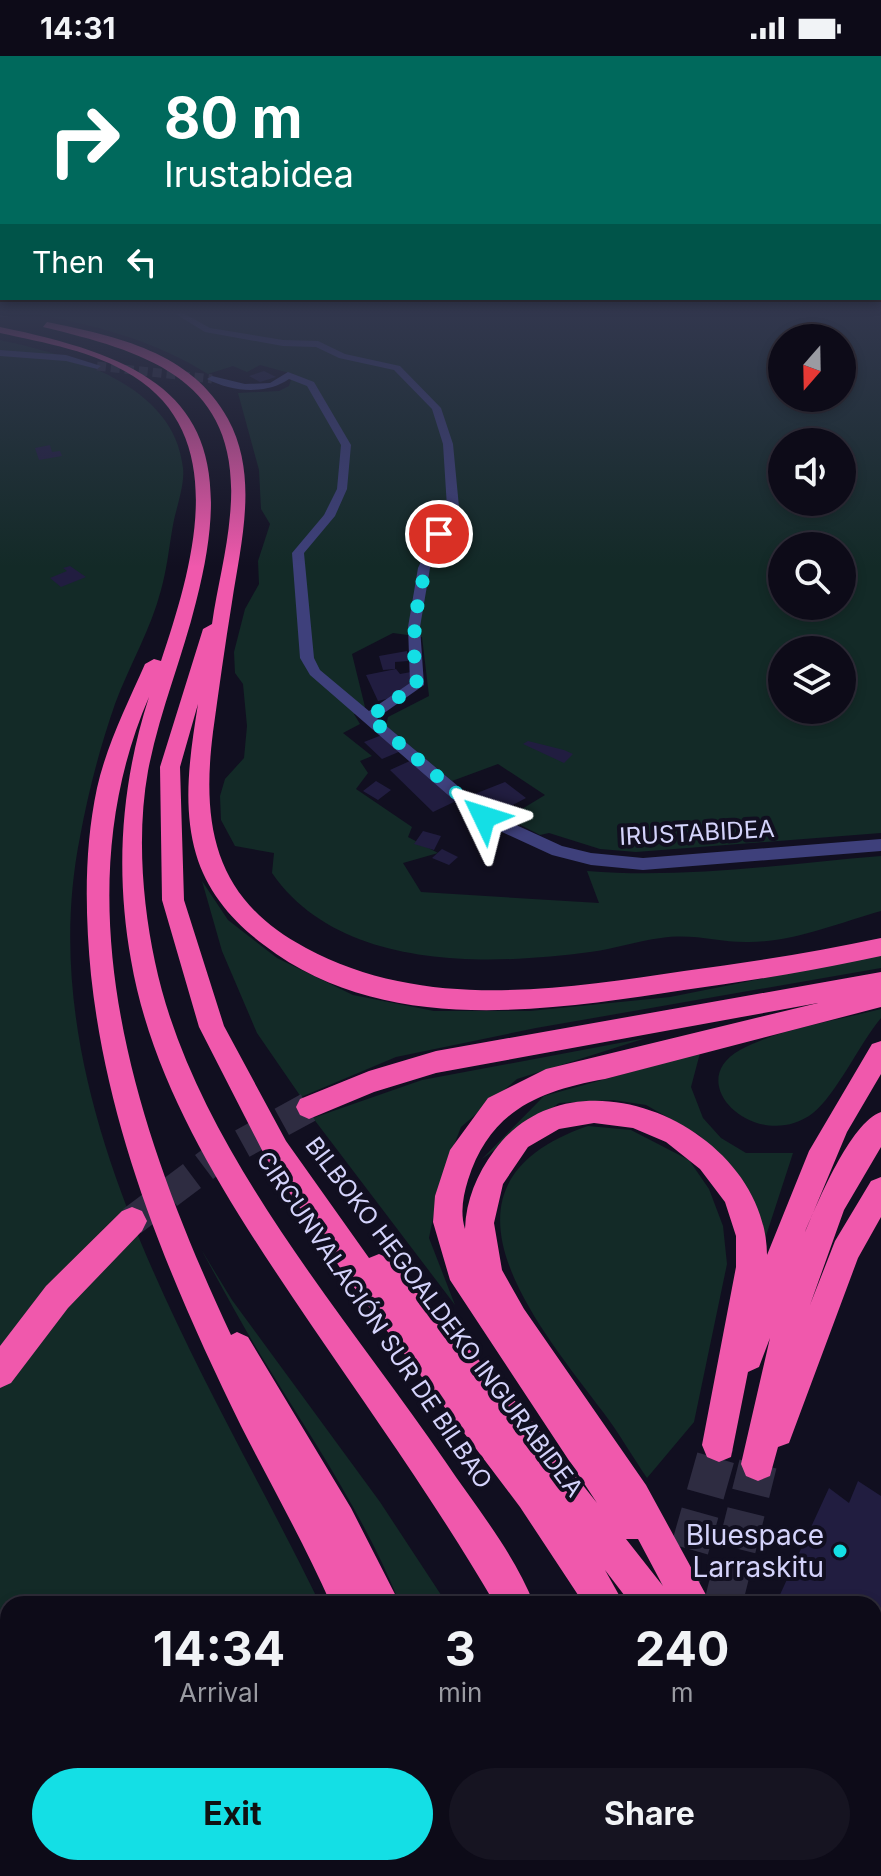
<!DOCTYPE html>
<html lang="en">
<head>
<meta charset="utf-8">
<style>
	body { margin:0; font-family:Inter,sans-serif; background:#161421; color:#f1f3f6; height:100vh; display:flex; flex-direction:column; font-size:30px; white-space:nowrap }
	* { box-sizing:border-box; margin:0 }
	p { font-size:26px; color:#9a9ba2 }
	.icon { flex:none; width:44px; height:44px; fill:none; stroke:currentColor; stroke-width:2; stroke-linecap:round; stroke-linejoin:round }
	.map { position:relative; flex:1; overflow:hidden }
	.sheet { position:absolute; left:0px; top:1540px; width:882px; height:280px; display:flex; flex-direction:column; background:#0d0b18; border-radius:24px 24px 0 0; box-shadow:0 4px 12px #0003,0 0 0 2px #2d2b37 }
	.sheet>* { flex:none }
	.top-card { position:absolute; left:0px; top:0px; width:882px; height:244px; box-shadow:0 4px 12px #0003,0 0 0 2px #2d2b37; background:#00695c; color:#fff; overflow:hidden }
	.needle { width:52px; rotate:200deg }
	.buttons { position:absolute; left:768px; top:268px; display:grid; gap:16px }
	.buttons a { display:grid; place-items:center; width:88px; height:88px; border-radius:50%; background:#0d0b18; box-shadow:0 4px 12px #0003,0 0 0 2px #2d2b37; font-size:40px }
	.pin { position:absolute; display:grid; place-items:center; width:68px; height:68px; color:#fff; margin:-34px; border:4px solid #fff; border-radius:50%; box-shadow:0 2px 8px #0007 }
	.me { position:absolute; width:88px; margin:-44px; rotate:311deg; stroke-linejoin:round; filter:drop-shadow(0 0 6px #0008) }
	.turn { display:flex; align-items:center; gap:28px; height:168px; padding:0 32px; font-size:36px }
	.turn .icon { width:104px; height:104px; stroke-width:2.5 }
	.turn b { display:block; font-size:56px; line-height:68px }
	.then { display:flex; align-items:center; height:76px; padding:0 32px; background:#0003; gap:16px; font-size:30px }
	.eta { display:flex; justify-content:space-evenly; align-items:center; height:136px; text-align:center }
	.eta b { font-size:48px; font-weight:700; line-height:56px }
	.button { display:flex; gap:16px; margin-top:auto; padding:16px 32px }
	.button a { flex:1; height:92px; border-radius:48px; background:#14dfe5; color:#111; font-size:32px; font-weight:700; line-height:92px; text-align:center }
	.button a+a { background:#161421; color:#f1f3f6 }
	.status { display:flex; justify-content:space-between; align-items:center; height:56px; padding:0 40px; background:#0d0b18; direction:ltr }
	.status svg { height:22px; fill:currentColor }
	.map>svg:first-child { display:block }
	.green { fill:#132a27; fill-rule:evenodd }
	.building { fill:#211d40 }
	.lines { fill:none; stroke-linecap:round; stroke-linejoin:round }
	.street-tunnel { stroke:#2e2c41; stroke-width:9; stroke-dasharray:9 5; stroke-linecap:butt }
	.highway-tunnel-far1 { stroke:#2e2c41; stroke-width:30; stroke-dasharray:30 15; stroke-linecap:butt }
	.highway-tunnel { stroke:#2e2c41; stroke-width:38; stroke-dasharray:38 19; stroke-linecap:butt }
	.street { fill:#3e407b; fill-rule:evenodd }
	.highway { fill:#f058ac; fill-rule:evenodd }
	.route { stroke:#14dfe5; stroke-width:14; stroke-dasharray:0 25.2 }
	.poi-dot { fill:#14dfe5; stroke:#110f20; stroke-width:3 }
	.labels { text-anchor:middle; stroke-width:8; stroke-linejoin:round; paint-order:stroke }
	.street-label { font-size:24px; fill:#d4d3fb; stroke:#110f20 }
	.near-poi-label { font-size:28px; fill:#d4d3fb; stroke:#110f20; text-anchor:end }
</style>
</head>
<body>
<div class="status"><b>14:31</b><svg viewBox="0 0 49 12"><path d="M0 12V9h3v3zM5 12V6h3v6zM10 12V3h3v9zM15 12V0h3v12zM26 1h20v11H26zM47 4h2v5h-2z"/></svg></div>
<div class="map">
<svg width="881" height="1820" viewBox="0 0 881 1820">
	<rect width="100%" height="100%" fill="#110f20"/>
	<!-- green -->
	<path class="green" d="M30,257H881V777L636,796L600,793L549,777L540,779L507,762L545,739L498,708L452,725L386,670L388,661L429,640L422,581L393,577L352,598L365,651L354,658L360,668L343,677L372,700L360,705L368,717L356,733L412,771L408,781L438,797L403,807L421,836L599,847L587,815C684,823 784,808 881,800V855C838,867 791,887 746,886C716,886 693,877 661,882C637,885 614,893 590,896C485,910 339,914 272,817L274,797L235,790L221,764L220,740L225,723L244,702L247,670L243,628L235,617L234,596L245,553L259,528L258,505L270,468L261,453L259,414L238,337L279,335L289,330L293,318L260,309L247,316L233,310L208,318C152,283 94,269 30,257ZM782,282H842V342H782ZM782,386H842V446H782ZM782,490H842V550H782ZM782,594H842V654H782Z
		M0,284C69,299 175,328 183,412C185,429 176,452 173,469C169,491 167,513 161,534C151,573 129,610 115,648C100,691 88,737 80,781C26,1050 208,1317 320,1548H8V1812H403V1820H0Z
		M202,825L228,864L277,902L353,939L434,955H530L670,941L881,899V912L536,972L396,1001L301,1041L257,977L222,895Z
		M881,953V962C860,987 836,1039 813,1057C758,1099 680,1027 740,994C781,972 836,965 881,953Z
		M646,982L517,1023L461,1071L440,1126L429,1182L455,1249L313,1062L422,1024Z
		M700,997L691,1031L703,1062L721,1082L746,1097H793L765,1183L742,1127L699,1079L646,1049L613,1044L559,1047L482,1103L544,1040Z
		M588,1070L631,1074L689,1104L709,1133L723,1170L727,1208L694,1366L647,1422C632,1400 619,1377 603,1356C535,1266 418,1128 588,1070Z
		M201,1193L232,1244L380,1446L447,1548H400C366,1463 316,1389 268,1311C244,1273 223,1233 201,1193Z
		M451,1812H581L584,1820H451Z"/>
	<!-- building -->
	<path class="building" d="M264,315L276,321L260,326L249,320Z
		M50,389L52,396L60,395L62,400L39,404L35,392Z
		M70,510L86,521L61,531L50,522L67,515L63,512Z
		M407,595L408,605L395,606V613L383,614L379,600Z
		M396,613L400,618L411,616L412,628L390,642L378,645L366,619Z
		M382,679L401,695L382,703L364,686Z
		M528,685L564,694L573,698L564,707L523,688Z
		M412,704L456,745L433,756L390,714Z
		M376,725L391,734L378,744L363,735Z
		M505,726L526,742L494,759L472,739Z
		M423,775L441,780L434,794L414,788Z
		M442,793L458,801L449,809L432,802Z
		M858,1425L881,1440V1630L874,1624V1548H783L778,1543L829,1432L849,1447Z"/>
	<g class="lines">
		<!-- street-tunnel -->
		<path class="street-tunnel" d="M97,310L212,323"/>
		<!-- highway-tunnel-far1 -->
		<path class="highway-tunnel-far1" d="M132,1165L216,1102L309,1051
			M718,1392L719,1389"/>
		<!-- highway-tunnel -->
		<path class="highway-tunnel" d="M674,1548L719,1390
			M723,1548L758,1408
			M586,1820L589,1812"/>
		<!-- street -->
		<path class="street" d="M174,257H183L210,272L283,284L318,285L345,298L400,310L441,352L453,388L459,451L430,512L420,571L424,629L377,662L490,757L562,790L591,797L643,802L881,783V795L643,814L591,809L552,799L478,765L310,619L300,602L292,497L324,459L337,433L341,389L307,330L289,323C266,339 232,336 207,323L212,320L245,328L270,327L288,316L314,326L351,389L347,433L335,460L304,497L314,602L320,614L369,655L410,627L408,571L418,512L447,451L443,388L432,353L394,314L339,302L316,291L283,290L205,276Z
			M0,294L66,299L101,310L97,313L66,305L0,300Z"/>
		<!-- highway -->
		<path class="highway" d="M47,266C116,280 192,296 228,363C259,420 241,486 232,546C225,589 219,632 213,676C201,771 215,844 306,892C423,955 557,934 684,915C750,906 816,896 881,882V900L857,905C800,917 742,926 684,934C546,955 383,981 264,889C233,866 207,836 196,798C182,750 190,698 198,648L180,711L184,844L224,970L286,1085L369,1202L379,1198L390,1203L528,1360L597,1447L450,1224L433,1166L435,1140L450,1094L488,1042L546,1013L818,947L436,1017L374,1036L309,1063L300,1059L296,1051L300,1043L369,1015L436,995L881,916V951L605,1023C538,1035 490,1055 468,1124C463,1140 460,1157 465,1173C466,1144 477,1118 494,1095C574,985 766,1072 767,1199L809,1095L872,988L881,985V1018L847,1076L805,1176C818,1146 850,1067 881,1056V1091L844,1154L810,1249L835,1185L871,1125L881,1121V1161L858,1202L789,1387L778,1391L770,1420L758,1425L746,1420L741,1408L770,1282L759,1311L748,1316L731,1401L719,1406L707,1401L702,1389L736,1211V1180L725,1146L700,1113L666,1086L633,1072L594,1067L559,1073L528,1091L503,1128L494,1167L502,1214L524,1253L646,1429L711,1548H631L605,1514L624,1548H584L520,1451L347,1222L266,1102L199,971L162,844L160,711L203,573L212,568C217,532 227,496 230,459C243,325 151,297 43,271ZM626,1483H638L663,1530Z
			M0,271C172,306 245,357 196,546C182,603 159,657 148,715C137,776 142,845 155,906C193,1087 342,1255 445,1405C476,1451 514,1497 534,1548H495C439,1452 375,1362 312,1270C237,1159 154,1038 131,904C115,814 121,728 149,641C58,851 140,1084 231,1279L237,1276L248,1281L351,1452L400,1548H331C304,1487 271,1429 241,1370C171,1227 108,1078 91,919C85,857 84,793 97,732C107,688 127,649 145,608L154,603L161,605C191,515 233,382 133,320C94,295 45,287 0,277Z
			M132,1151L142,1155L147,1165L142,1175L68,1252L11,1327L0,1332V1290L46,1230L122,1155Z
			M357,1812H399L397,1820H355Z
			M408,1812H450V1820H408Z
			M629,1812H671L674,1820H632Z
			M725,1812H767L770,1820H728Z
			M791,1812H833L836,1820H794Z"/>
	</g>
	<!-- sky -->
	<linearGradient id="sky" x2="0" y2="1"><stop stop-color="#090812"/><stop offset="0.5" stop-color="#32374e"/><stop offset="1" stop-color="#32374e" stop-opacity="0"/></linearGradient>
	<rect width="881" height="511" fill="url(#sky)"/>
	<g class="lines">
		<!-- route -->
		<path class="route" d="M439,478C418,526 409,577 417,629L369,661L484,761"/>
	</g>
	<!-- markers -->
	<circle class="poi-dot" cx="840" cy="1495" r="8"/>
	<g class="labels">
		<!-- street labels -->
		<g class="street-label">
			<text transform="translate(697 777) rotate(-3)" y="8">IRUSTABIDEA</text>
			<text transform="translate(444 1261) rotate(53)" y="8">BILBOKO HEGOALDEKO INGURABIDEA</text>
			<text transform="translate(374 1264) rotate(56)" y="8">CIRCUNVALACIÓN SUR DE BILBAO</text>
		</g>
		<!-- near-poi labels -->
		<g class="near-poi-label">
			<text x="824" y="1489">Bluespace<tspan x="824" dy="32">Larraskitu</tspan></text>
		</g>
	</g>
</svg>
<div class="buttons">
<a><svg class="needle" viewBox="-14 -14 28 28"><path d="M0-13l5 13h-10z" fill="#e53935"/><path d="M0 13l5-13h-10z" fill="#9a9ba2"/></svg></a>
<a><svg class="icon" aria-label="sound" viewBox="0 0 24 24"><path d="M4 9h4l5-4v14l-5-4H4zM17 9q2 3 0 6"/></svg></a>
<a><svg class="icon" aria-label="search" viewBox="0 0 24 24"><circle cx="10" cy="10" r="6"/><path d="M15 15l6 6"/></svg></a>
<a><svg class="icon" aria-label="layers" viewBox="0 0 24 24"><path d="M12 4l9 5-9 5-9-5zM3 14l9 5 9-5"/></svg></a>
</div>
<div class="pin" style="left:439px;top:478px;background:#d93025"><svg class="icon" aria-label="arrive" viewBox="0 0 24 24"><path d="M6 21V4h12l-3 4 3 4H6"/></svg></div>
<svg class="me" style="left:484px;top:761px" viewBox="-20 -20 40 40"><path d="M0-17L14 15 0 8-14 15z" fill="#14dfe5" stroke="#fff" stroke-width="4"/></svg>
<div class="top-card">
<div class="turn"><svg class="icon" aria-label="right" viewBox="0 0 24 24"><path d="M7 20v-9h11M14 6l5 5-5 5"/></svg><div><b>80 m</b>Irustabidea</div></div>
<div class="then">Then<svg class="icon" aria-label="left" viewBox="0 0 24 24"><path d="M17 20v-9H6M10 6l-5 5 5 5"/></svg></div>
</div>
<section class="sheet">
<div class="eta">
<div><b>14:34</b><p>Arrival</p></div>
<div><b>3</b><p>min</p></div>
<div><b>240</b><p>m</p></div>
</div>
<div class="button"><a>Exit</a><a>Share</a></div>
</section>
</div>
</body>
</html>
